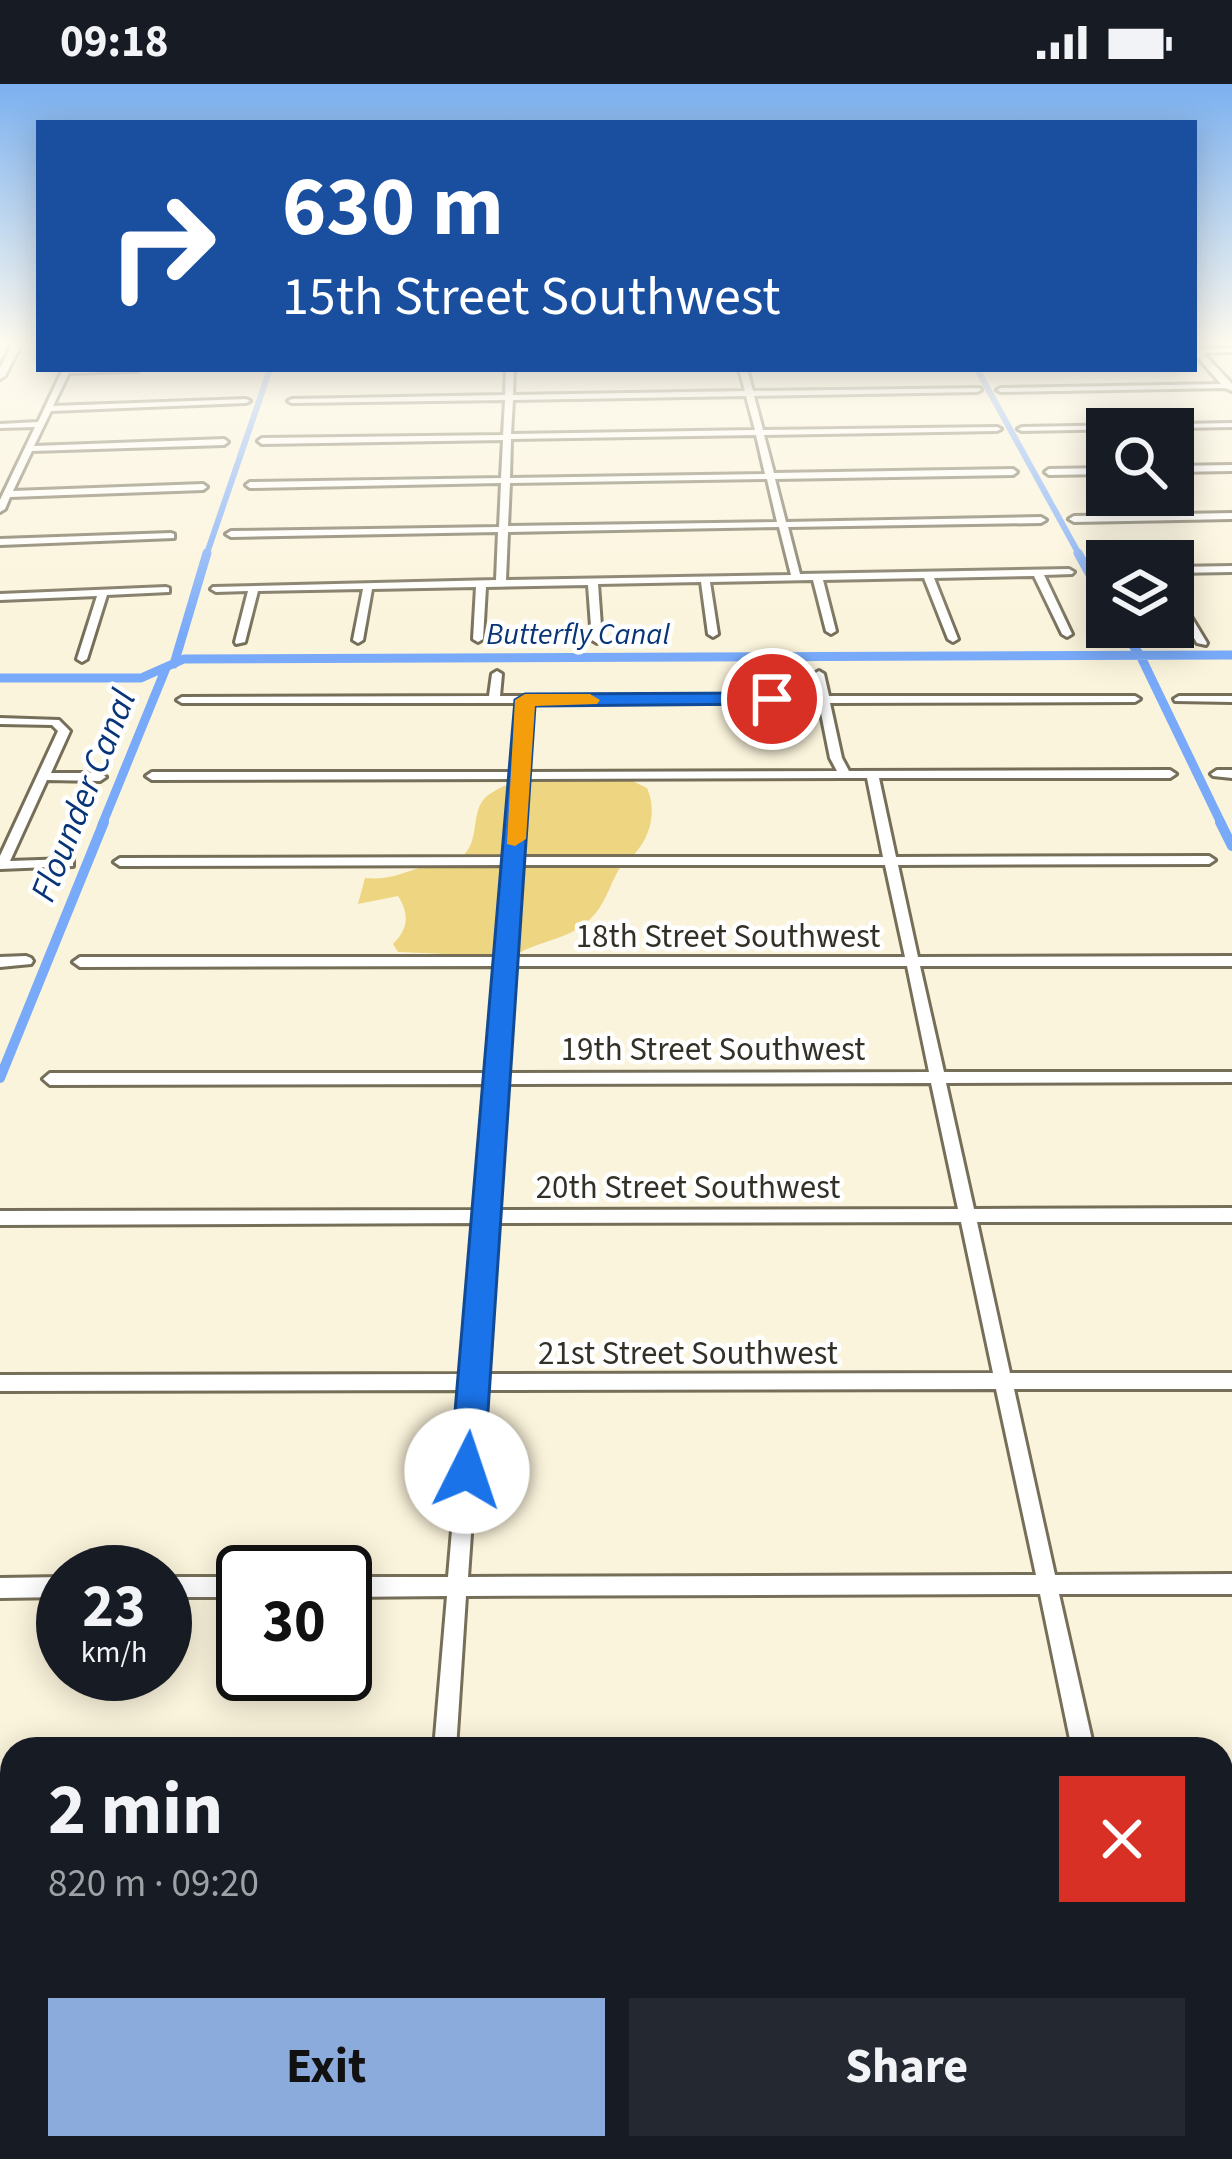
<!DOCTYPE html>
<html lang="en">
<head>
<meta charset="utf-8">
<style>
	body { margin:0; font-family:"Source Sans 3",sans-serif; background:#242831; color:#f1f3f6; height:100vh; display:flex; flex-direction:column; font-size:45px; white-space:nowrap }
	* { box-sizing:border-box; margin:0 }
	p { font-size:39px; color:#9ea1a6 }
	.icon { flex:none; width:66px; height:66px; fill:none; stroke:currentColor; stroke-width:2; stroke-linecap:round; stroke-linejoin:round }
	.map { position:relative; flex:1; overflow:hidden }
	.details { position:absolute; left:0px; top:1653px; width:1233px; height:423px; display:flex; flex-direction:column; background:#171b24; border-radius:36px 36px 0 0; box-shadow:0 6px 30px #0003 }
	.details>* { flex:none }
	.guide { position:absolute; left:36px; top:36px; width:1161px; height:252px; border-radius:0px; box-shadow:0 6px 30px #0003; background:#1a4fa0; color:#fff; overflow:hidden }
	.fabs { position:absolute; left:1086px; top:324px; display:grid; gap:24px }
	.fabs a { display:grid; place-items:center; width:108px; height:108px; border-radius:0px; background:#171b24; box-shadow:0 6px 30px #0003; font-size:60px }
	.speed { position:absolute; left:36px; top:1461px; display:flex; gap:24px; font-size:60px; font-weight:700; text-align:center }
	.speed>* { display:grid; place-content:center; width:156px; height:156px; border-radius:50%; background:#171b24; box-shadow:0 6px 30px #0003; line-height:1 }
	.speed small { font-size:30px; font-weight:400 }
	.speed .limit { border:6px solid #111; border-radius:18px; background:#fff; color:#111 }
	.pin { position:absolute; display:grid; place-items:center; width:102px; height:102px; color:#fff; margin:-51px; border:6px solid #fff; border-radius:50%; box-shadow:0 3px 12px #0007 }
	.me { position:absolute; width:132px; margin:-66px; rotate:4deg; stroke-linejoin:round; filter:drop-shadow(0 0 9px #0008) }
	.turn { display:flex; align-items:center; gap:42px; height:252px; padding:0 48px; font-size:54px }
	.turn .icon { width:156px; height:156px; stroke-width:2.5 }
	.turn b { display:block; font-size:84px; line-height:102px }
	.round { display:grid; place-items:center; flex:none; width:126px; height:126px; border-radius:0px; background:#242831 }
	.summary { display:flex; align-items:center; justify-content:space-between; height:204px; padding:0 48px }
	h1 { font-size:72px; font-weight:700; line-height:90px }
	.cta { display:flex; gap:24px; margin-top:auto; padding:24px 48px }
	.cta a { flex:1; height:138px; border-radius:0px; background:#8babdd; color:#111; font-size:48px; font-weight:700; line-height:138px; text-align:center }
	.cta a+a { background:#242831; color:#f1f3f6 }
	.status { display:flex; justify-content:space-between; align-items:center; height:84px; padding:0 60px; background:#171b24; direction:ltr }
	.status svg { height:33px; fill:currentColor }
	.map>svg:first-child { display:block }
	.green { fill:#edd581 }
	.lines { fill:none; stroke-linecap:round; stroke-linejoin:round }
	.canal-far3 { stroke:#79aafa; stroke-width:6 }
	.canal-far2 { stroke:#79aafa; stroke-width:9 }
	.canal-far1 { stroke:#79aafa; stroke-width:10 }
	.canal { stroke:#79aafa; stroke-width:18 }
	.minor-casing { stroke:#756f5a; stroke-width:6 }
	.major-casing { stroke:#756f5a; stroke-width:6 }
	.minor { fill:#fff; fill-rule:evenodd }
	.major { fill:#fff; fill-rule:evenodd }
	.route { fill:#1a73e8; stroke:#114b97; stroke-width:3 }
	.slow { fill:#f59e0b }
	.labels { text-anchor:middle; stroke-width:9; stroke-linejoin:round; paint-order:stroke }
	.far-water-label { font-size:30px; font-style:italic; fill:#083478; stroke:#fff }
	.street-label { font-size:33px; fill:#333027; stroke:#fff }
	.water-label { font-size:36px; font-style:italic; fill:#083478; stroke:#fff }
</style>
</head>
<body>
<div class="status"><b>09:18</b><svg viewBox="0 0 49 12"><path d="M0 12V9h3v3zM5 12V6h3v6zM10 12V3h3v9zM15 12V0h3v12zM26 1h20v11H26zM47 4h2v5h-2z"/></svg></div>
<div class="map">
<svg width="1232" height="2075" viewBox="0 0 1232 2075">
	<rect width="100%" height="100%" fill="#fbf4dc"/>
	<!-- green -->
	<path class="green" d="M626,694L647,704C656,724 652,749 637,767C631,775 623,777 618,787C606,809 604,826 582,842C561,857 534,858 513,873L398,868L393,860C408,845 410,831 398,812L358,820L365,794C388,796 400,790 419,784C436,777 457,785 469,764C478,748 472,725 487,712C520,685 587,694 626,694Z"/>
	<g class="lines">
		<!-- canal-far3 -->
		<path class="canal-far3" d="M977,285L1080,472
			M206,472L270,285"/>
		<!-- canal-far2 -->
		<path class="canal-far2" d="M1078,469L1107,521
			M1119,543L1140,571L1222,741
			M174,580L207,469
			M0,594H141L184,575L1232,571
			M102,741L166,584"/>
		<!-- canal-far1 -->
		<path class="canal-far1" d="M1220,738L1232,762
			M0,994L104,738"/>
		<!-- canal -->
		<path class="canal" d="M824,2064L825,2075"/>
		<defs>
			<path id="minor" d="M1194,261L1199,265L1232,264V268L1203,269L1232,300V307L1225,304L1001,308L997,306L1001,304L1221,300L1194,269Z
				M63,285H141L137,287L69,289L53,322L246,315L250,317L246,319L51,327L34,362L224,355L228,358L224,361L32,367L13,407L203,400L207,403L203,406L10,413L5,425L0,428V416L35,343L0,344V340L38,338Z
				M506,285H514L513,311L745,307L739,285H747L753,307L980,304L981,306L977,308L754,312L763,346L997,343L1001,345L997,347L764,351L774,389L1013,385L1017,388L1013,391L775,395L786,438L1041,433L1046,436L1041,439L788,443L800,490L1069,485L1074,488L1072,490L1044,491L1072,550L1067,553L1062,550L1034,492L934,494L958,555L953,558L948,555L924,494L823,496L836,547L831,550L826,547L813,496L710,498L718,550L713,553L708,550L701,498L598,500L602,556L597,559L592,556L588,501L486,503L483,555L478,558L473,555L476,503L372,505L363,556L358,559L353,556L363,505L258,507L245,558L236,560L235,558L248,507L216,508L211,505L213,503L496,496L498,448L231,453L226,450L231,447L499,443L501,399L250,404L246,401L250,398L501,394L503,356L262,360L258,357L262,354L503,351L505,316L292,319L288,317L292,315L505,311ZM746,312L755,346L511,350L513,316ZM756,351L765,390L510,394L511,355ZM767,395L777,438L508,442L510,399ZM779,443L791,491L506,496L508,448Z
				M1232,339V343L1022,347L1018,345L1022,343Z
				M1232,381V387L1173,388V382Z
				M1107,384V390L1049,391L1045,388L1049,385Z
				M1232,429V435L1074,438L1069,435L1074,432Z
				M171,449L174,450V454L0,461V455Z
				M1232,482V488L1173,489V483Z
				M1104,484H1107V490L1099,487Z
				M166,503L169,504V508L107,511L87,575L82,578L77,575L97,512L0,516V510Z
				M1173,508L1178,511L1207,559L1206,561L1197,559L1173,519Z
				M497,587L502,590L500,612H818L814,590L819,587L824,590L829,612H1135L1140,615L1135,618L830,619L842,674L849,687L1170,686L1176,690L1170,694H879L896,773L1209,772L1215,776L1209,780L898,781L918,873L1232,872V882H920L944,988H1232V998L946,999L974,1125L1232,1124V1138H977L1010,1289H1232V1305H1014L1055,1491L1232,1490V1510H1059L1094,1665H1072L1040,1510L466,1512L456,1665H434L447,1512L345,1513V1493H448L464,1306L0,1307V1291L465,1290L477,1139L0,1141V1127L478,1126L488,1000L50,1001L43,995L50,989H489L498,882L80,883L73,878L80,873H499L506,781L120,782L114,778L120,774L507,773L513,695L152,696L146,692L152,688H514L519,619H182L177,616L182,613L489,612L492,590ZM530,619H819L830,674L837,687L525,688ZM844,694H867L883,773H519L525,695ZM519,781H885L905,873H512ZM511,882H907L929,988L504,989ZM931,999L958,1125L494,1126L503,1000ZM961,1138L993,1289L482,1290L493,1139ZM996,1305L1036,1491L468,1493L481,1306Z
				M1179,612H1232V618L1175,617L1174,615Z
				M0,634L59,636L70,647L51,689H100L106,693L100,697L47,696L10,777L69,775L73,776V782L0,785V772L58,647L52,641L0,640Z
				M1217,686H1232V694L1213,692L1211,690Z
				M26,872L31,874L33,877L31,880L0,883V873Z
				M63,1493V1513L0,1514V1494Z
				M165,1493H243V1513H165Z
				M1221,1758H1232V1780H1221Z
				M12,1759V1781L0,1782V1760Z
				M331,2064H355V2075H329Z"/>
			<path id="major" d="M13,259H22L5,292L0,295V284Z"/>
		</defs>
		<!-- minor casing -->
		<use href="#minor" class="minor-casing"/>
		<!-- major casing -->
		<use href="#major" class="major-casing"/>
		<!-- minor -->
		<use href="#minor" class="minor"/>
		<!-- major -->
		<use href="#major" class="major"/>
	</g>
	<!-- sky -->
	<linearGradient id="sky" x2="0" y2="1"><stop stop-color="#7bb0ef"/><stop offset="0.47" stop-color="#fdfaef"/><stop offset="1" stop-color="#fdfaef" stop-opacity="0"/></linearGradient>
	<rect width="1232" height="550" fill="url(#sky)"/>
	<!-- route -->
	<path class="route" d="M772,609L782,615L779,620L535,622L484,1387L479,1398L467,1403L455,1398L450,1387L515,616L525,610Z"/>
	<!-- slow -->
	<path class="slow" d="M590,610L600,616L597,620L535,622L526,755L515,762L507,760L515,616L525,610Z"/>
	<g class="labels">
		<!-- far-water labels -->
		<g class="far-water-label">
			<text x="578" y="560">Butterfly Canal</text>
		</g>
		<!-- street labels -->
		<g class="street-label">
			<text x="728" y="863">18th Street Southwest</text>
			<text x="713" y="976">19th Street Southwest</text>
			<text x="688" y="1114">20th Street Southwest</text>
			<text x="688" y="1280">21st Street Southwest</text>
		</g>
		<!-- water labels -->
		<g class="water-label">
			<text transform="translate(82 711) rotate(-68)" y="13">Flounder Canal</text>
		</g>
	</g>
</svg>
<div class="fabs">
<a><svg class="icon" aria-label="search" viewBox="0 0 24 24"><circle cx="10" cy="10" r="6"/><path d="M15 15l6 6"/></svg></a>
<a><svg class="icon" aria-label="layers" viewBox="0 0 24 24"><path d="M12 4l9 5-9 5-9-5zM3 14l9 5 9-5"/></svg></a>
</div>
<div class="speed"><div>23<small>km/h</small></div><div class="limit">30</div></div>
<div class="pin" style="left:772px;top:615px;background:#d93025"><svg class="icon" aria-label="arrive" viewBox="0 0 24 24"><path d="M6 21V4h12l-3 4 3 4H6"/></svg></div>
<svg class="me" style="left:467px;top:1387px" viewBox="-20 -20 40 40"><circle r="19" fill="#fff"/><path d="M0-13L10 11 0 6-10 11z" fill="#1a73e8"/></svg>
<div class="guide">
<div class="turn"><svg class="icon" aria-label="right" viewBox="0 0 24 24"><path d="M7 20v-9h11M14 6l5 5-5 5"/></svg><div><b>630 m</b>15th Street Southwest</div></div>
</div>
<section class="details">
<div class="summary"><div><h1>2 min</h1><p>820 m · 09:20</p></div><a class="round" style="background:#d93025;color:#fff"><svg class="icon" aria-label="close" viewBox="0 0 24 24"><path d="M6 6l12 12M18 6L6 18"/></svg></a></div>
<div class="cta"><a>Exit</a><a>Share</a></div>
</section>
</div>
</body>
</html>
